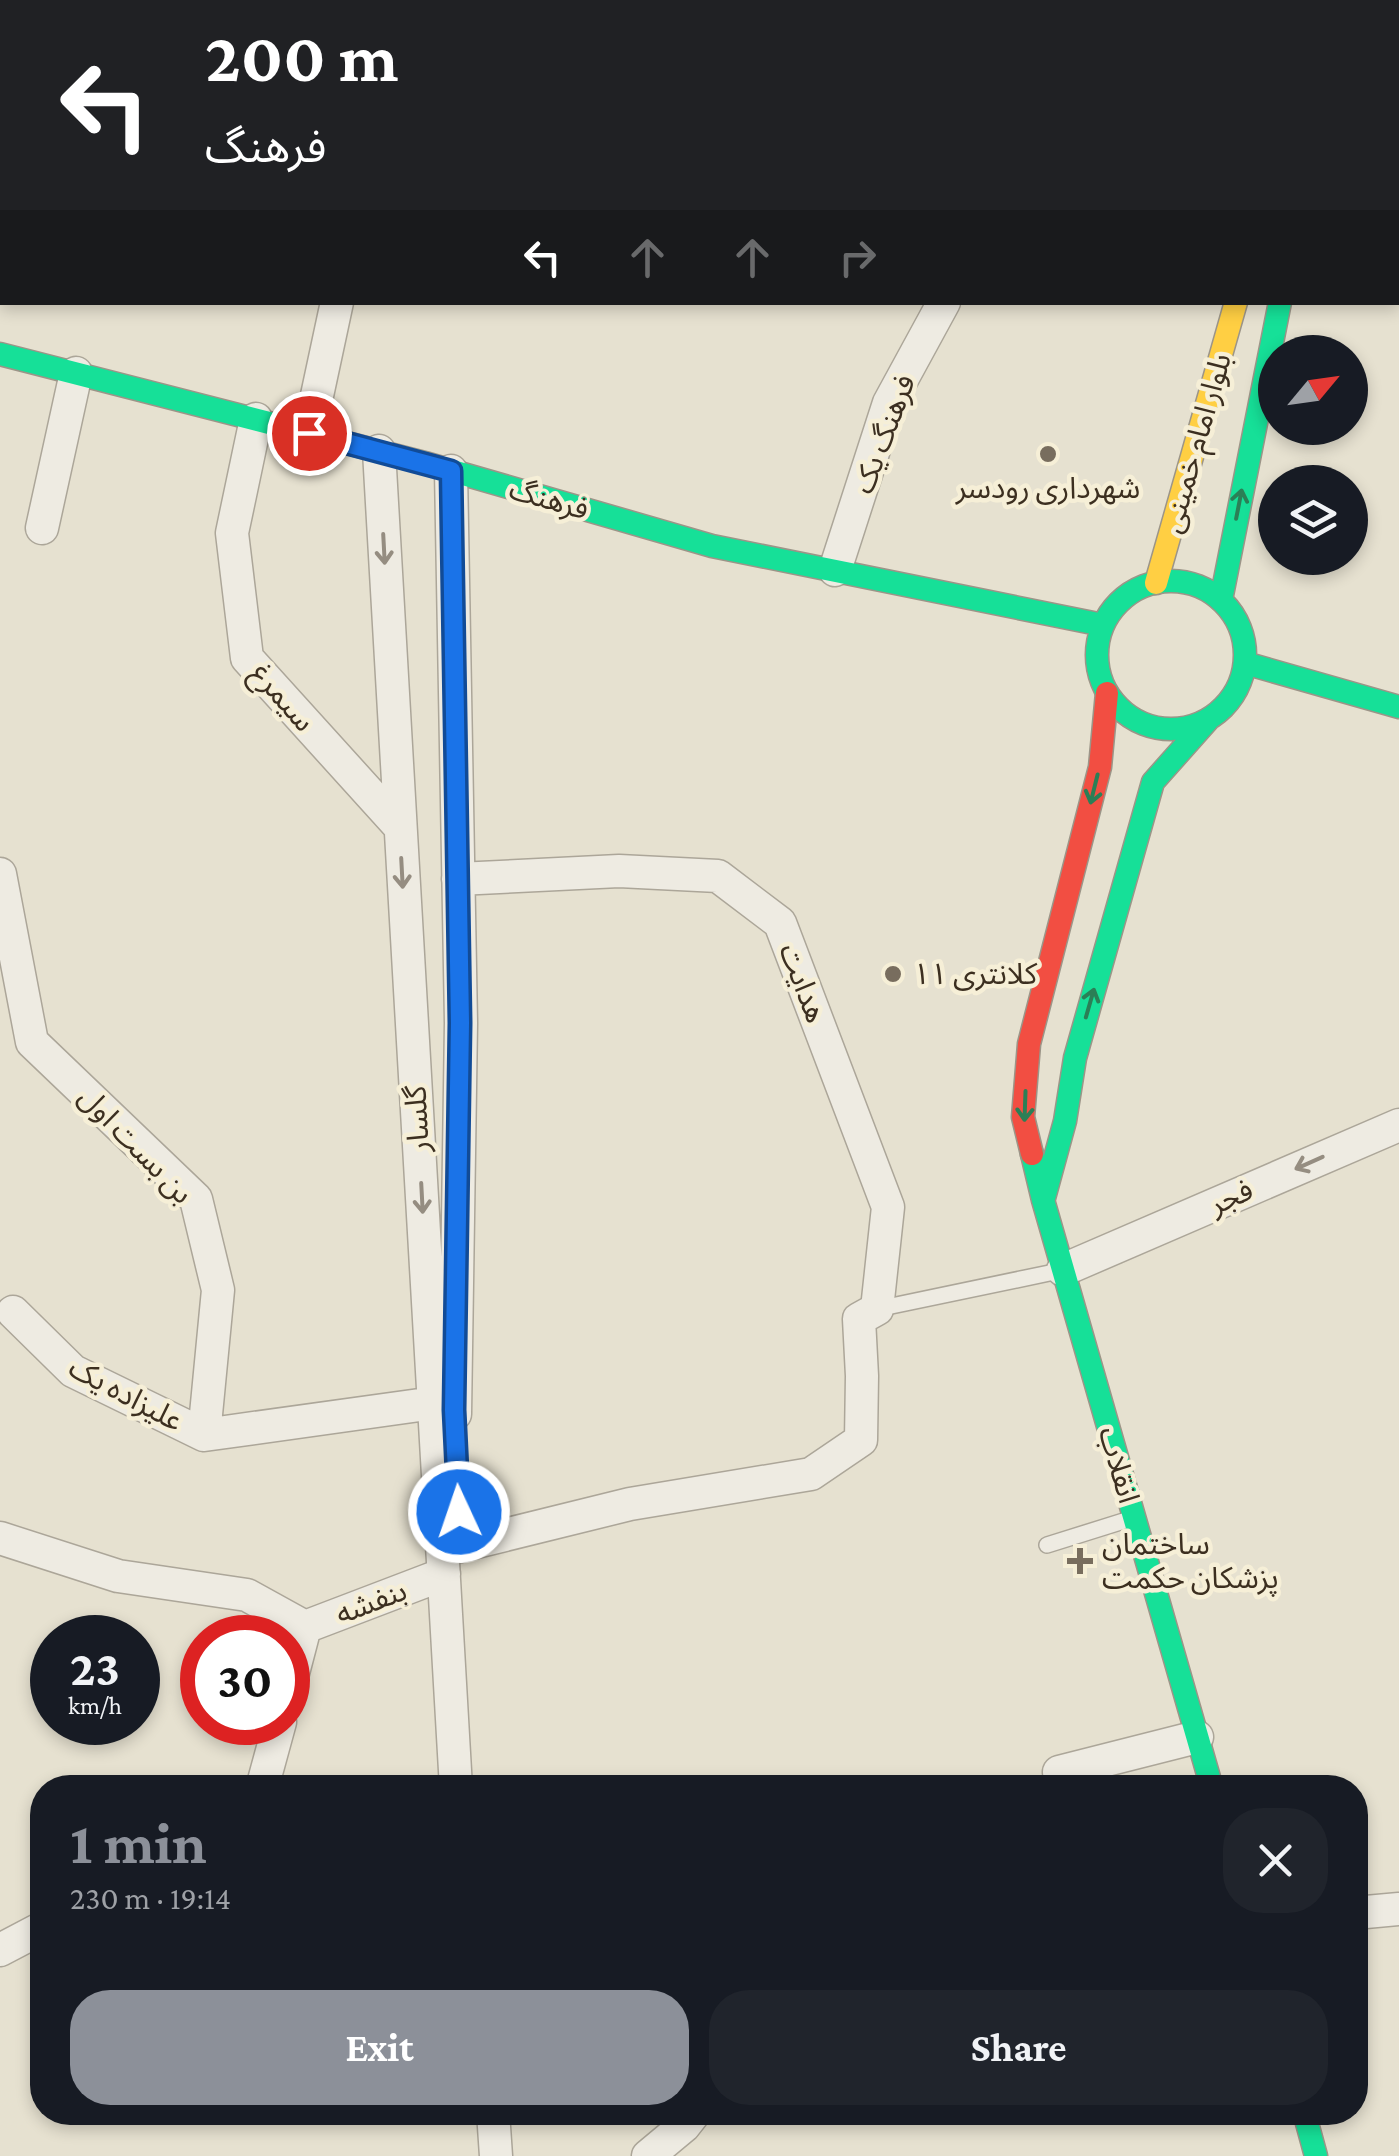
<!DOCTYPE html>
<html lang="en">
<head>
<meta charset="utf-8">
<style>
	body { margin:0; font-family:"Crimson Pro","Noto Sans Arabic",serif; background:#20242c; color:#f1f3f6; height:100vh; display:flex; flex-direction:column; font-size:38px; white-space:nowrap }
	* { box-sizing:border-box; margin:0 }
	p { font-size:32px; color:#9ea1a6 }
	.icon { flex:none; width:55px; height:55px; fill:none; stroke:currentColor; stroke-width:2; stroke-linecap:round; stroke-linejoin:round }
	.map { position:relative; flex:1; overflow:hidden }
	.side { position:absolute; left:30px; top:1775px; width:1338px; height:350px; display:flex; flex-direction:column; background:#171b24; border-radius:40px; box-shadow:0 5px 15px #0003 }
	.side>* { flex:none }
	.hud { position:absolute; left:0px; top:0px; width:1400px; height:305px; box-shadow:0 5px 15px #0003; background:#202124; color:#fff; overflow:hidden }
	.needle { width:65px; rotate:61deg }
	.controls { position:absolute; left:1258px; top:335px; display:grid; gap:20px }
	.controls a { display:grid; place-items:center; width:110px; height:110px; border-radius:50%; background:#171b24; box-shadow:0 5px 15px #0003; font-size:50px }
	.speed { position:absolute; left:30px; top:1615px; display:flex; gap:20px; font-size:50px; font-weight:700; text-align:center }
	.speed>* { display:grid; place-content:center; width:130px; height:130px; border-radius:50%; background:#171b24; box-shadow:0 5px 15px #0003; line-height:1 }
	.speed small { font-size:25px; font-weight:400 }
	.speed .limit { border:15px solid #d22; background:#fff; color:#111 }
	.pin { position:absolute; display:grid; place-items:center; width:85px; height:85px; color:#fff; margin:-42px; border:5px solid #fff; border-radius:50%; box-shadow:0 2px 10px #0007 }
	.me { position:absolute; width:110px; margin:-55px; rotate:357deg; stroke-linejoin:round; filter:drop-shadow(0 0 8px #0008) }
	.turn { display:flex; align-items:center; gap:35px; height:210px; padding:0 40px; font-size:45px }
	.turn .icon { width:130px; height:130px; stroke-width:2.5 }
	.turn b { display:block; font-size:70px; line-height:85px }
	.lanes { display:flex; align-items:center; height:95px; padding:0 40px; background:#0003; justify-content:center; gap:50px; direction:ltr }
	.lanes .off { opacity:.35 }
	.round { display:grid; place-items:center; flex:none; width:105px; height:105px; border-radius:40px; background:#20242c }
	.head { display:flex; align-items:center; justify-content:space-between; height:170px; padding:0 40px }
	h1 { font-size:60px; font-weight:700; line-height:75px; color:#8c9099 }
	.action { display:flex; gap:20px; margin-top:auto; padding:20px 40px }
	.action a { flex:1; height:115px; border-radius:40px; background:#8c9099; color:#fff; font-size:40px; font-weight:700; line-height:115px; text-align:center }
	.action a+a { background:#20242c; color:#f1f3f6 }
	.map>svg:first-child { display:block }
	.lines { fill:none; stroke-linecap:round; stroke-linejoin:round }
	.lane-casing { stroke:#aca699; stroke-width:18 }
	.street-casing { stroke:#aca699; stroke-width:35 }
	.fast-casing { stroke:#9c9588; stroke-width:25 }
	.slow-casing { stroke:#9c9588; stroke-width:25 }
	.jam-casing { stroke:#9c9588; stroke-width:25 }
	.lane { stroke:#eeebe2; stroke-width:15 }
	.street { stroke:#eeebe2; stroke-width:32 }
	.fast { stroke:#16e098; stroke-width:22 }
	.slow { stroke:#ffcf43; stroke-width:22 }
	.jam { stroke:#f24e42; stroke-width:22 }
	.oneway { stroke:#2b7f56 }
	.oneway2 { stroke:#958d81 }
	.route-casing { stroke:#114b97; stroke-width:25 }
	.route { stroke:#1a73e8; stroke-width:18 }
	.poi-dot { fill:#786d5e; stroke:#f6efd7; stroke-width:4 }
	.labels { text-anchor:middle; stroke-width:9; stroke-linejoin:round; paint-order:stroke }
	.street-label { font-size:30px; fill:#3c2f20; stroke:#f6efd7 }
	.poi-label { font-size:30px; fill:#3c2f20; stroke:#f6efd7; text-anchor:start }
</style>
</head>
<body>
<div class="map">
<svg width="1399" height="2156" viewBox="0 0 1399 2156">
	<rect width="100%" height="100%" fill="#e6e1d0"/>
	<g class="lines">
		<defs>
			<path id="lane" d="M877,1309L1059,1271
				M1047,1545L1130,1519"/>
			<path id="street" d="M1099,2L1100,0
				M256,419L232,533L247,658L400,827
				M309,433L337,302
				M379,451L456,1788
				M451,471L461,1023L455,1414
				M42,528L76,373
				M835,570L889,403L944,302
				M0,874L32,1042L196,1199L218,1290L204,1435
				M458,879L619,871L718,876L780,923L888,1207L877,1309L859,1319L862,1376L861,1440L811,1474L630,1504L460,1546
				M1063,1270L1399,1125
				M13,1312L73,1371L204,1435L434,1403
				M0,1538L118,1576L247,1595L305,1627
				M288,1692L305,1627L444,1574
				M1059,1772L1197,1737
				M262,1788L280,1722
				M1355,1913L1399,1909
				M0,1950L42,1928
				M493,2112L496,2156
				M648,2156L684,2126L695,2112"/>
			<path id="fast" d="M48,0V2
				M1323,2L1324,0
				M0,142L2,138
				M0,190L2,180
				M0,354L425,463L712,546L1103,625
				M1097 655a74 74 0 1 1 148 0a74 74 0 1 1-148 0Z
				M1221,600L1280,302
				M1245,663L1399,707
				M1032,1154L1043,1200L1212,1788
				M1044,1198L1065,1121L1075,1058L1153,782L1208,720
				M1304,2112L1316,2156"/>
			<path id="slow" d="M1156,583L1236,302"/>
			<path id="jam" d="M1032,1154L1023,1117L1029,1044L1100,767L1107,693"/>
		</defs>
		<!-- lane casing -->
		<use href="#lane" class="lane-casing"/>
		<!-- street casing -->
		<use href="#street" class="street-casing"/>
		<!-- fast casing -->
		<use href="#fast" class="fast-casing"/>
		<!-- slow casing -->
		<use href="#slow" class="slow-casing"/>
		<!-- jam casing -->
		<use href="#jam" class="jam-casing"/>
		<!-- lane -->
		<use href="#lane" class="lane"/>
		<!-- street -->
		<use href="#street" class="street"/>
		<!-- fast -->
		<use href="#fast" class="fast"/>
		<!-- slow -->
		<use href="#slow" class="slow"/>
		<!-- jam -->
		<use href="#jam" class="jam"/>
	</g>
	<!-- one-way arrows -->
	<defs><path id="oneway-shaft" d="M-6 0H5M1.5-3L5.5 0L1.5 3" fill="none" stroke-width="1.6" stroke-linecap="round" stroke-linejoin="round" transform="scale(2.5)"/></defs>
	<g class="oneway">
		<use href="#oneway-shaft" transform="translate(1239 504) rotate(-79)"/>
		<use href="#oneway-shaft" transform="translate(1094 789) rotate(104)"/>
		<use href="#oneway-shaft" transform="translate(1090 1003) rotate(-74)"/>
		<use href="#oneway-shaft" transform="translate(1025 1106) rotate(92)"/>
	</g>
	<g class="oneway2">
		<use href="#oneway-shaft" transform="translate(384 549) rotate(87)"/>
		<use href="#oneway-shaft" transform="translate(402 873) rotate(87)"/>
		<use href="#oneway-shaft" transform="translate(1309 1163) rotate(156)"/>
		<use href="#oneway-shaft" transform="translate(422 1198) rotate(87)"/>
	</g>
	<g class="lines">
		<defs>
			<path id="route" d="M309,433L451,471L460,1023L454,1410L459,1512"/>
		</defs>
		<!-- route casing -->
		<use href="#route" class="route-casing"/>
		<!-- route -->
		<use href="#route" class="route"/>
	</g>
	<!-- markers -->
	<g class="poi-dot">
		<circle cx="1048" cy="454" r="10"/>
		<circle cx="893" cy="974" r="10"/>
		<path d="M1075 1546h10v10h10v10h-10v10h-10v-10h-10v-10h10z"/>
	</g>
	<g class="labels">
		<!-- street labels -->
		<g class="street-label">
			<text transform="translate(884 434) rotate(-69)" y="10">فرهنگ یک</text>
			<text transform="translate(1196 443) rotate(-74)" y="10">بلوار امام خمینی</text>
			<text transform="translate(549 499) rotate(16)" y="10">فرهنگ</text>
			<text transform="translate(283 697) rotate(49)" y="10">سیمرغ</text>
			<text transform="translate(803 983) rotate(69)" y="10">هدایت</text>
			<text transform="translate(417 1119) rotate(-93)" y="10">گلسار</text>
			<text transform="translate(136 1145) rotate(46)" y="10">بن بست اول</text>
			<text transform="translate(1231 1197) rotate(-24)" y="10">فجر</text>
			<text transform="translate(126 1394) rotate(28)" y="10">علیزاده یک</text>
			<text transform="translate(1119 1465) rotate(74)" y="10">انقلاب</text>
			<text transform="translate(371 1602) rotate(-21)" y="10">بنفشه</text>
		</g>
		<!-- poi labels -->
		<g class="poi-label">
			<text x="1048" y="498" text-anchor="middle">شهردارى رودسر</text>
			<text x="913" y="984">کلانترى ١١</text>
			<text x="1102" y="1554">ساختمان<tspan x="1102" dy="34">پزشکان حکمت</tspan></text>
		</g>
	</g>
</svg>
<div class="controls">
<a><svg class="needle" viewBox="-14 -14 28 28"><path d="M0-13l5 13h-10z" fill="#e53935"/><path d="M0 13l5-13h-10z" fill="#9ea1a6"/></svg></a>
<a><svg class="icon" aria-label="layers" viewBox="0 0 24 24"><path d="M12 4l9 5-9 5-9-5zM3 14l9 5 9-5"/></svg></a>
</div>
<div class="speed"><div>23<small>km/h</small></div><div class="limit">30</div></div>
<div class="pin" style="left:309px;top:433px;background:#d93025"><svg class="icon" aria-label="arrive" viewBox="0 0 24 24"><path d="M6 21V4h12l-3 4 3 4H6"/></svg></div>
<svg class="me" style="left:459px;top:1512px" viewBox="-20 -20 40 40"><circle r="17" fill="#1a73e8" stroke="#fff" stroke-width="3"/><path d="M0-11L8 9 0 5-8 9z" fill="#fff"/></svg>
<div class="hud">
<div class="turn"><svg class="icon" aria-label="left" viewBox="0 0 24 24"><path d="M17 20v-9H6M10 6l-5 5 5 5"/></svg><div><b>200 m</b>فرهنگ</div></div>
<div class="lanes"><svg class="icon" aria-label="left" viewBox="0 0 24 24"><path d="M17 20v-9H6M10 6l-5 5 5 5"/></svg><svg class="icon off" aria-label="ahead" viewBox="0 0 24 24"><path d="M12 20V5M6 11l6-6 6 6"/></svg><svg class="icon off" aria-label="ahead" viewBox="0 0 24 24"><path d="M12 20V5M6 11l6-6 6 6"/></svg><svg class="icon off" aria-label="right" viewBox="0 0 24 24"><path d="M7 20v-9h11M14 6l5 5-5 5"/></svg></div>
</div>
<section class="side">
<div class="head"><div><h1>1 min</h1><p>230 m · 19:14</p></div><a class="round"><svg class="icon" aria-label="close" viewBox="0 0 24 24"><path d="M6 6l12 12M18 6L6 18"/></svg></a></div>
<div class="action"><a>Exit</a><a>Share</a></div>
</section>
</div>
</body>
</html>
